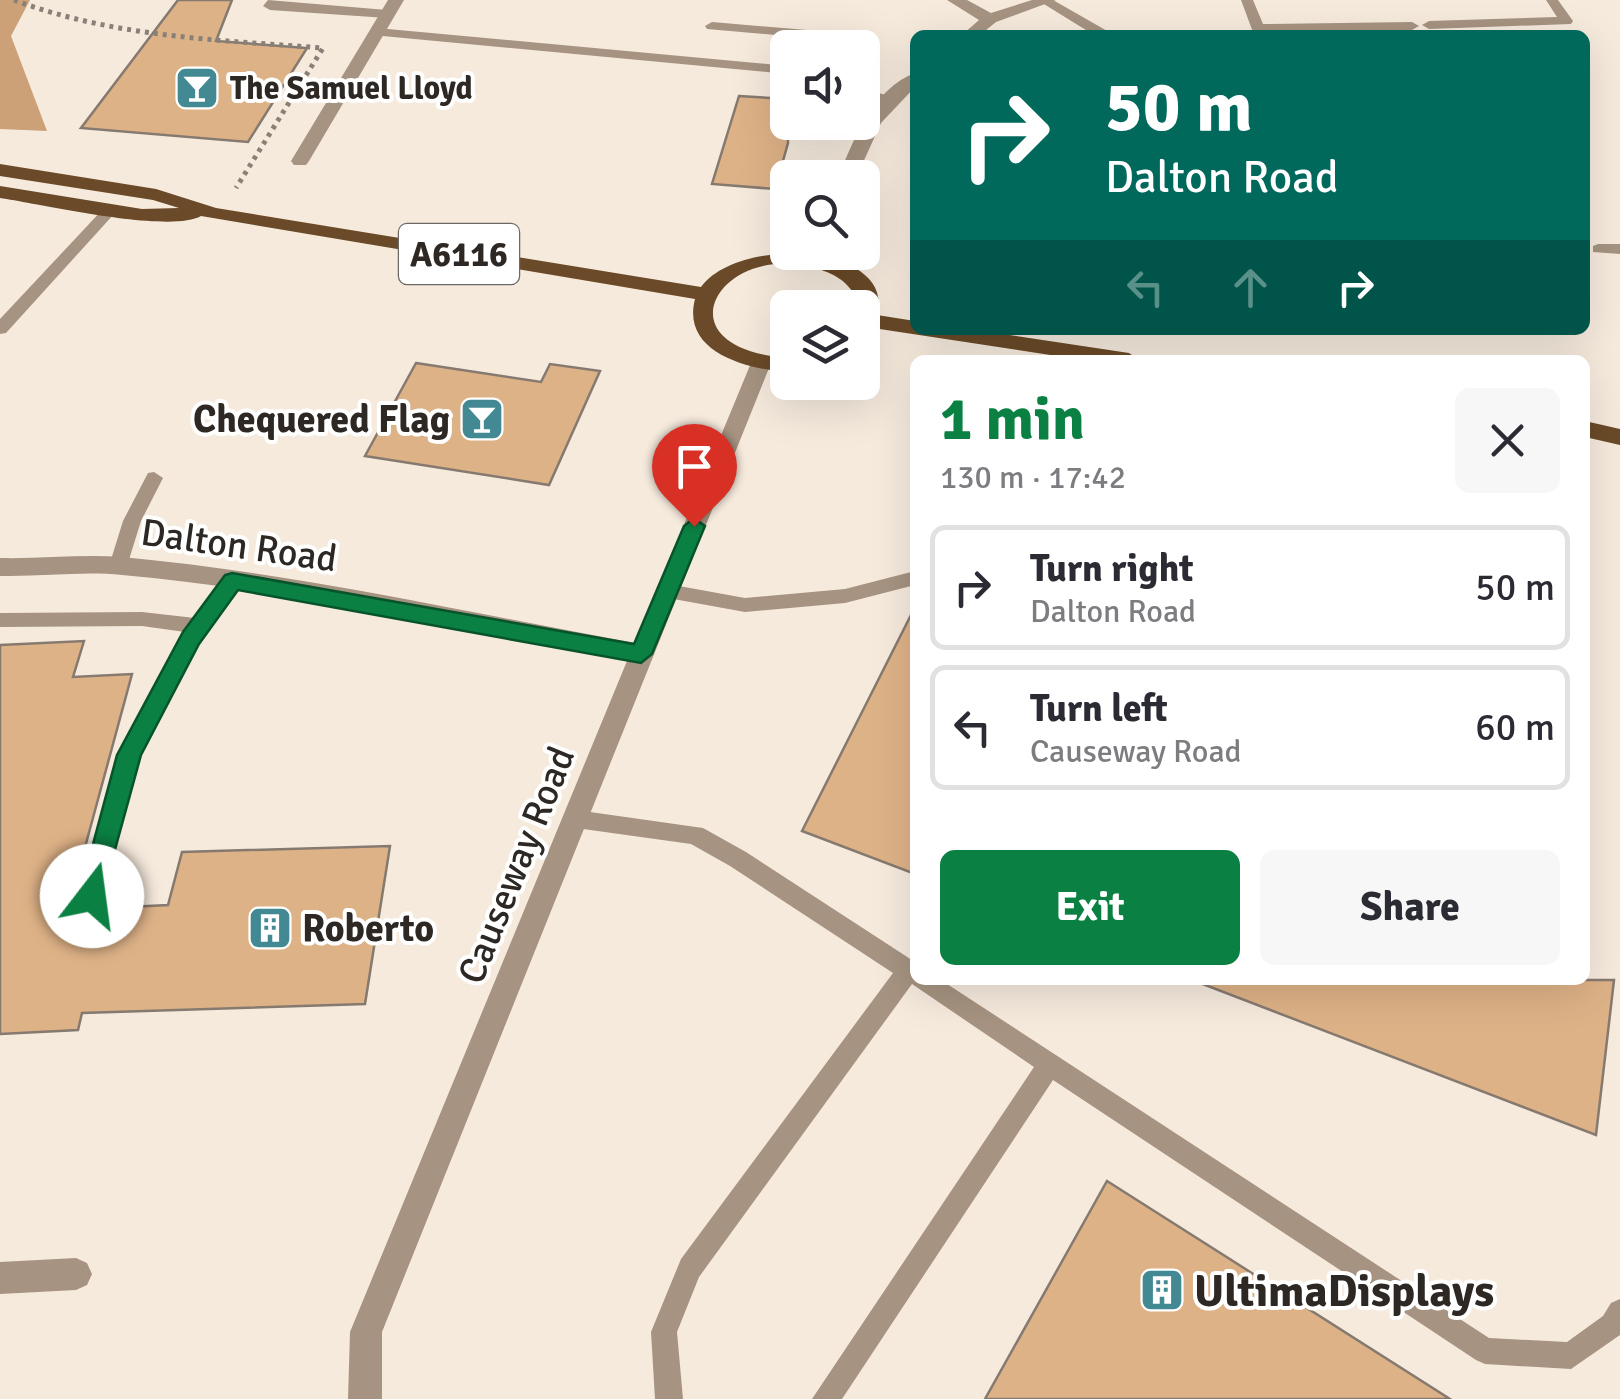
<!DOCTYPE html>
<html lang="en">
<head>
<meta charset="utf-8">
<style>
	body { margin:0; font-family:Signika,sans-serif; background:#f7f7f7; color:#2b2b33; height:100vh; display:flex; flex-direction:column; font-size:38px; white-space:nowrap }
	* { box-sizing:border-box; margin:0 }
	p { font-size:32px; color:#7c7c81 }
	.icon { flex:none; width:55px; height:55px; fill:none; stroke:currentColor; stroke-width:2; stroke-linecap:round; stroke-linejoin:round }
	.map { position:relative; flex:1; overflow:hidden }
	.panel { position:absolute; left:910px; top:355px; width:680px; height:630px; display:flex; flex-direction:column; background:#fff; border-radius:15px; box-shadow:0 10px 40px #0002 }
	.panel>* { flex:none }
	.top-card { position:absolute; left:910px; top:30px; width:680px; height:305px; border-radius:15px; box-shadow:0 10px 40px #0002; background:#00695c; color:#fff; overflow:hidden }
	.fabs { position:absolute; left:770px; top:30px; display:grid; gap:20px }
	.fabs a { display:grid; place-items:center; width:110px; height:110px; border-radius:15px; background:#fff; box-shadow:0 10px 40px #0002; font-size:50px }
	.pin { position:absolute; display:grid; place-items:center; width:85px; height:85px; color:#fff; margin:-102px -42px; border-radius:50% 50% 50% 0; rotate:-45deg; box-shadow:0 0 10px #0007 }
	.pin .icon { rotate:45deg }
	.me { position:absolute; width:110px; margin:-55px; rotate:15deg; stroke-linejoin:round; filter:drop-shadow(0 0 8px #0008) }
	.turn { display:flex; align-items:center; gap:35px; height:210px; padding:0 30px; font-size:45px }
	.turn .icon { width:130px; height:130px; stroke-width:2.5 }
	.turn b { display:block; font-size:70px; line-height:85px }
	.lanes { display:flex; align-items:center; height:95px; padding:0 30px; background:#0003; justify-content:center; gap:50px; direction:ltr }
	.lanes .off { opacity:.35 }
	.round { display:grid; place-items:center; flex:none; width:105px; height:105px; border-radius:15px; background:#f7f7f7 }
	.head { display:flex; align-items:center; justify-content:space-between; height:170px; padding:0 30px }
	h1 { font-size:60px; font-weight:800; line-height:75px; color:#0b8043 }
	.cta { display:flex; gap:20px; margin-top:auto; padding:20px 30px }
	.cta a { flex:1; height:115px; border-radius:15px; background:#0b8043; color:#fff; font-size:40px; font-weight:800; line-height:115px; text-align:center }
	.cta a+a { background:#f7f7f7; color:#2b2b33 }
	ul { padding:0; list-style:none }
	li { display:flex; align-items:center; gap:30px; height:125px; margin:0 20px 15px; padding:0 10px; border:5px solid #e1e1e2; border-radius:15px }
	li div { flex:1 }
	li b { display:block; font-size:38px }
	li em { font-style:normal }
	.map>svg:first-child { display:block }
	.forest { fill:#cca177 }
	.building { fill:#deb287; stroke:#867a70; stroke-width:2.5 }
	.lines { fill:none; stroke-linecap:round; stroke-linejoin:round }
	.path { stroke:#898178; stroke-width:5; stroke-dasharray:4 5; stroke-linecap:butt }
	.service { fill:#a69381; fill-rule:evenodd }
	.minor { fill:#a69381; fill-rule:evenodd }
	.primary { fill:#6a4a28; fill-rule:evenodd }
	.route { fill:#0b8043; stroke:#07532c; stroke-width:2.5 }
	.labels { text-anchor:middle; stroke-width:8; stroke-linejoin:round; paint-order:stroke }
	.far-poi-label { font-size:32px; font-weight:bold; fill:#2d2823; stroke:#fff; text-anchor:start }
	.shield { fill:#fff; stroke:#6c6865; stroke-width:2.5 }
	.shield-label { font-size:35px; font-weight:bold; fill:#2d2823 }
	.poi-label { font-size:38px; font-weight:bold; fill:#2d2823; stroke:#fff; text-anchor:end }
	.street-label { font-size:38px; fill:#2d2823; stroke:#fff }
	.near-poi-label { font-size:45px; font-weight:bold; fill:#2d2823; stroke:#fff; text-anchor:start }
</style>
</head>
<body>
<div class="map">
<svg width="1620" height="1399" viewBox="0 0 1620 1399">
	<rect width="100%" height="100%" fill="#f6eadd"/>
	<!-- forest -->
	<path class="forest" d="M0,0H30L11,36L47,131L0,129Z"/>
	<!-- building -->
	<path class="building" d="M178,0H232L216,41L307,48L248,142L81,128Z
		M739,96L788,99V143L775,189L712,184Z
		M416,363L541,382L550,364L600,371L549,485L365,456Z
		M915,607V874L802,831Z
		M84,641L73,677L132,674L68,910L168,905L182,852L390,846L365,1004L82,1013L78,1030L0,1034V645Z
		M1201,980H1614L1596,1135L1200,983Z
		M1107,1181L1450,1399H985Z"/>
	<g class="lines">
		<!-- path -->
		<path class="path" d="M14,0C113,37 218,40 323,48L236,188"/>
		<!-- service -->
		<path class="service" d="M268,0L387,10L394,14L387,18L270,10L263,6Z
			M1053,0L1109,32L1111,35H1094L1039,1Z
			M1241,0H1253L1263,24L1412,22L1419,26L1412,30L1266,32L1268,35H1254Z
			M1546,0H1558L1573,21L1571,24L1429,29L1422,25L1429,21L1557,17Z
			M712,22L807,30L814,34L808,48H794L799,37L707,29L705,26Z
			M377,28L788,66V74L372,35L370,32Z
			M862,88L892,97L894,100L887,104L862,97Z
			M109,206L114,208V214L6,333L0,334V319L104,208Z
			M1598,244H1620V254L1593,252V246Z
			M154,472L163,478L141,521L127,566L118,573L111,571L109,566L123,521L148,473Z
			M915,571V585L845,603L745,612L668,598L659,591L668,584L745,598L845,589Z
			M232,574L241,581L198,643L139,756L102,896L99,903L91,906L83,903L80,896L119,755L185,632L142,626L0,627V613L142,612L195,618L225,576Z
			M576,810L703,828L746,852L915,962V980H941L1489,1338L1567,1342L1603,1316L1611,1303L1620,1299V1335L1571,1369L1485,1364L1476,1360L1053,1080L842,1399H812L1034,1067L912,984L699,1277L677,1332L683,1399H655L651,1332L681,1259L893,973L730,866L691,844L576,828L569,825L565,819L569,813Z"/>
		<!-- minor -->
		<path class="minor" d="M388,0H404L309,161L306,165H294L291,161Z
			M947,0H967L991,13L1032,0H1056L996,22L980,35H962L979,20Z
			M915,73V87L881,123L856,178H838C853,140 874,88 915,73Z
			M761,356L771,363L382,1332V1399H348L350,1332L627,661C460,630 292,590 122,575C82,571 41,577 0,576V558C41,559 82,554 122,557C295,573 465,612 635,643L751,363Z
			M76,1258L87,1263L92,1274L87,1285L76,1290L0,1294V1262Z"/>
		<!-- primary -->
		<path class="primary" d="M0,164L156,189L216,208L701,287C740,234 897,245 877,315L915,321V330H976L1129,353L1139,360H1083L873,328L869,336L862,338V308H859C854,288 843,278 824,271C725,234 651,347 788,358V372C748,369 681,353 695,299L201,216C170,234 41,204 0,198V186L142,209L179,208L153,200L0,176Z
			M1585,421L1620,429V445L1585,437Z"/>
	</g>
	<!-- route -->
	<path class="route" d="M694,518L705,526L652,654L641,663L238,590L199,644L141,755L100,904L92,907L83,904L79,896L117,755L183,632L225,575L232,573L634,644L684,526Z"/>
	<!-- icons -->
	<defs>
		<symbol id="bar-square" viewBox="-11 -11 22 22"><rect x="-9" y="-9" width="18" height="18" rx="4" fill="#438993" stroke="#fff"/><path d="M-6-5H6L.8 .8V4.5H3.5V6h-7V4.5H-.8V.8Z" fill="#fff"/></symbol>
		<symbol id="building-square" viewBox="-11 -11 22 22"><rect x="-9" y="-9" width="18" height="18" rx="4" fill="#438993" stroke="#fff"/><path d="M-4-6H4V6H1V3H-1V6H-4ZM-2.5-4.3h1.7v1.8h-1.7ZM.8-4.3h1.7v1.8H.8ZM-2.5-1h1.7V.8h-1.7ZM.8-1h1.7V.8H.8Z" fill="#fff"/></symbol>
	</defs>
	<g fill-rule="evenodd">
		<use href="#bar-square" x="172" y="63" width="50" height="50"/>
		<use href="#bar-square" x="457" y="394" width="50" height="50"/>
		<use href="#building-square" x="245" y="903" width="50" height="50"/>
		<use href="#building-square" x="1137" y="1265" width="50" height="50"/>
	</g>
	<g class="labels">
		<!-- far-poi labels -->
		<g class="far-poi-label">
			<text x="230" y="99">The Samuel Lloyd</text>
		</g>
		<!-- shield labels -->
		<rect class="shield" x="399" y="224" width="120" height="60" rx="8"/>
		<g class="shield-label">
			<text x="459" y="266">A6116</text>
		</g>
		<!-- poi labels -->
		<g class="poi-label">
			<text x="450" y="432">Chequered Flag</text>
			<text x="302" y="941" text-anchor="start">Roberto</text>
		</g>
		<!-- street labels -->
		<g class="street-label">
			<text transform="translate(239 545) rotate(8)" y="13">Dalton Road</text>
			<text transform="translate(516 865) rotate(-68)" y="13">Causeway Road</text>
		</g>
		<!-- near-poi labels -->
		<g class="near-poi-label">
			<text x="1194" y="1306">UltimaDisplays</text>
		</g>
	</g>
</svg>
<div class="fabs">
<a><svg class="icon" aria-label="sound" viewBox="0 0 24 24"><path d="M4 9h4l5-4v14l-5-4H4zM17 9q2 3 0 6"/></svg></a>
<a><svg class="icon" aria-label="search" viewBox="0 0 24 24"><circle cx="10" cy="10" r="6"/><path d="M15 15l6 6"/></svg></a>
<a><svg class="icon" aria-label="layers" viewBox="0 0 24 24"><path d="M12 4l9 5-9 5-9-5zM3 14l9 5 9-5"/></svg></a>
</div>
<div class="pin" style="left:694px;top:526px;background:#d93025"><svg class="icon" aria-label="arrive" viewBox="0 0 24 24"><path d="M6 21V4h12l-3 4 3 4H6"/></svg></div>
<svg class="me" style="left:92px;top:896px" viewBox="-20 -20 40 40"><circle r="19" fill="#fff"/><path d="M0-13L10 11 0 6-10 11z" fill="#0b8043"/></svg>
<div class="top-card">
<div class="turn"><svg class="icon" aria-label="right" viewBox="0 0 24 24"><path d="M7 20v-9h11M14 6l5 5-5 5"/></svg><div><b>50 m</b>Dalton Road</div></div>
<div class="lanes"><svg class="icon off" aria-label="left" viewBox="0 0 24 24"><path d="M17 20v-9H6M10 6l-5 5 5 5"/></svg><svg class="icon off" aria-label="ahead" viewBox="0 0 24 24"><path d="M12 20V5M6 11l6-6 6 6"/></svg><svg class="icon" aria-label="right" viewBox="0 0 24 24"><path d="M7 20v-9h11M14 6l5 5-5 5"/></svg></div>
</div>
<section class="panel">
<div class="head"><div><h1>1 min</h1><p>130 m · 17:42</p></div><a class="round"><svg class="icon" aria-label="close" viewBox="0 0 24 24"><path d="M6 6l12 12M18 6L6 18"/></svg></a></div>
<ul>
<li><svg class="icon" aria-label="right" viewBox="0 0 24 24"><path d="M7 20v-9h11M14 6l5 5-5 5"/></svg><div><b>Turn right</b><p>Dalton Road</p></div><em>50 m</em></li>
<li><svg class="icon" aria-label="left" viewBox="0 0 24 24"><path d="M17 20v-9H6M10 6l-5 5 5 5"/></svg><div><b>Turn left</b><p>Causeway Road</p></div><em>60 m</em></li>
</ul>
<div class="cta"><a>Exit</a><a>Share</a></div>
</section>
</div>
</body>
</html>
